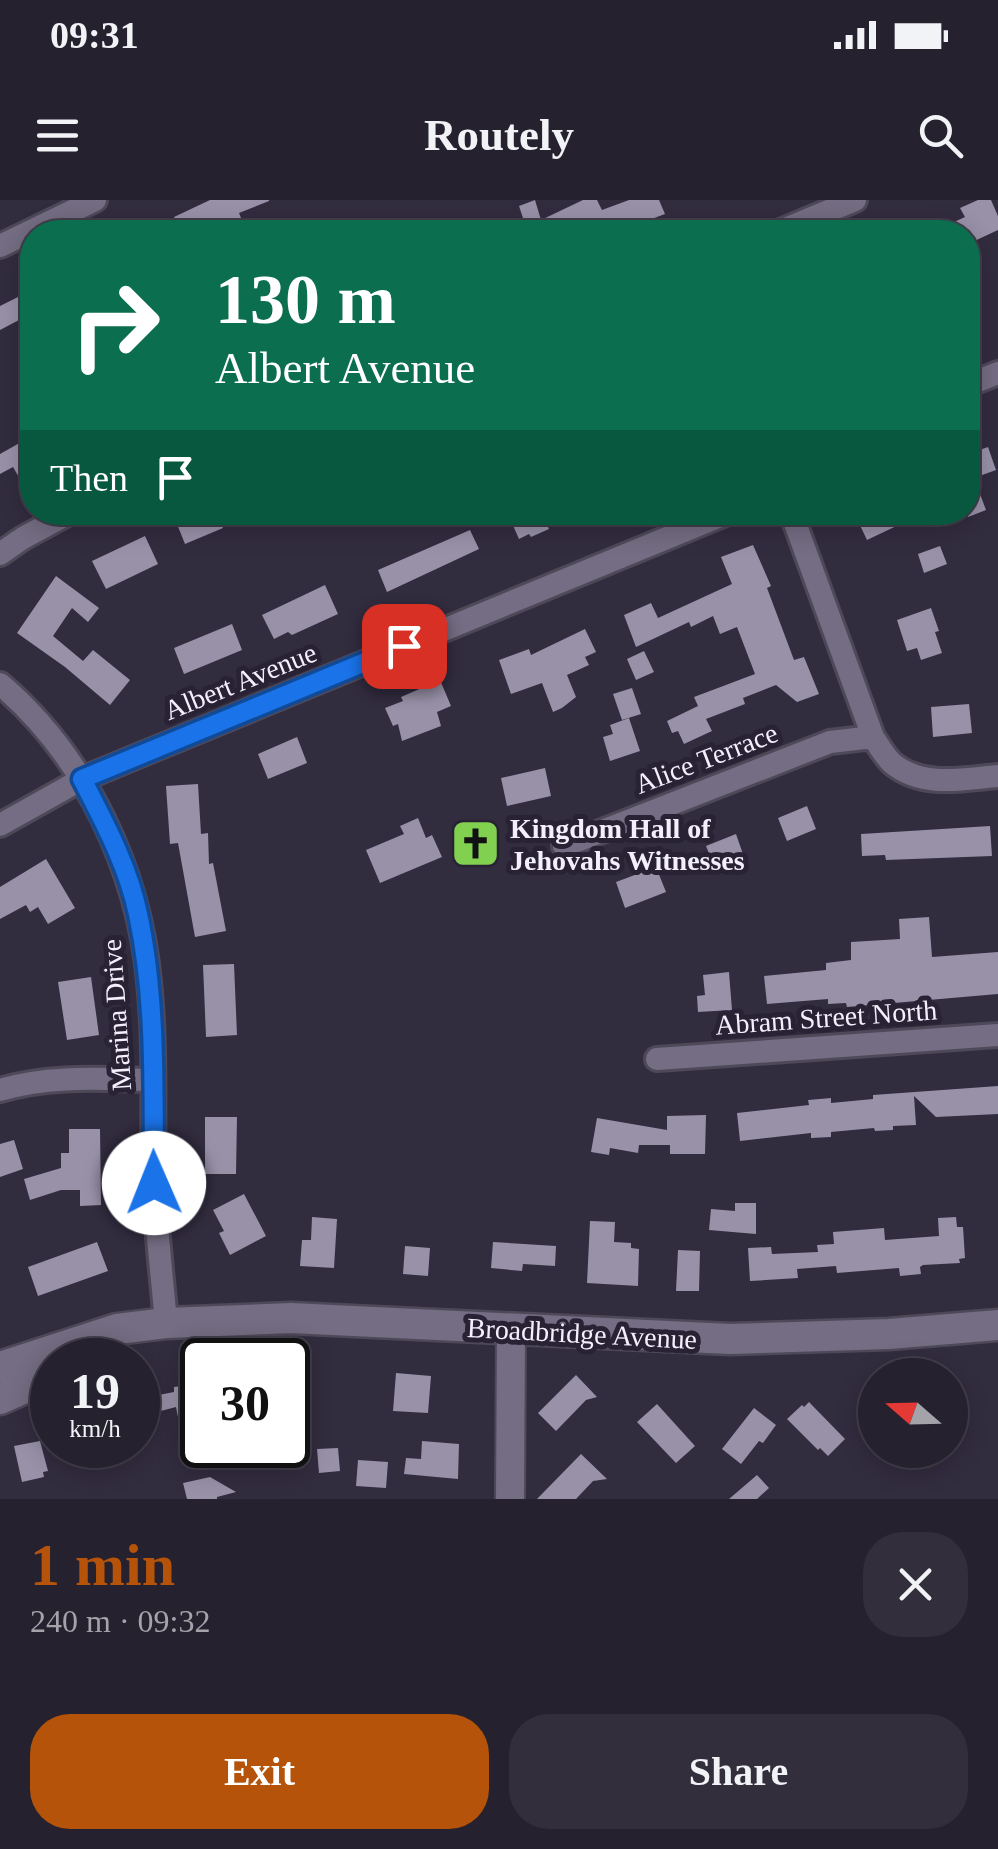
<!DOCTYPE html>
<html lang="en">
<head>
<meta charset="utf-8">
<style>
	body { margin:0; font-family:Georgia,serif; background:#322e3b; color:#f1f3f6; height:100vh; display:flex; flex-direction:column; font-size:38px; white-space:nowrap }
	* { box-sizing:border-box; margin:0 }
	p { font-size:32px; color:#a4a3aa }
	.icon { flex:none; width:55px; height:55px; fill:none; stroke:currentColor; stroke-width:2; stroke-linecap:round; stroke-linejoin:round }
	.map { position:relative; height:1299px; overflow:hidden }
	.sheet { display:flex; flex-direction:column; background:#26212f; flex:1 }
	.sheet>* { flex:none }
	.banner { position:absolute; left:20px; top:20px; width:960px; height:305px; border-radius:40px; box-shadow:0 5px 25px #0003,0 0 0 2px #423e4b; background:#0b6e4f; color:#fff; overflow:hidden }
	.needle { width:65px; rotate:290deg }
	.controls { position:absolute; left:858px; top:1158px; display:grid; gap:20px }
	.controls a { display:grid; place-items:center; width:110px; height:110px; border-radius:50%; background:#26212f; box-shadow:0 5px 25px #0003,0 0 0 2px #423e4b; font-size:50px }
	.speed { position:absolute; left:30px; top:1138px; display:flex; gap:20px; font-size:50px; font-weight:700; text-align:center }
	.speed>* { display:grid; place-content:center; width:130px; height:130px; border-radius:50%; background:#26212f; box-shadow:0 5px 25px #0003,0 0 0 2px #423e4b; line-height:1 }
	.speed small { font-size:25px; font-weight:400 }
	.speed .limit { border:5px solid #111; border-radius:15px; background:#fff; color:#111 }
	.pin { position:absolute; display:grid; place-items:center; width:85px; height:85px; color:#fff; margin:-42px; border-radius:20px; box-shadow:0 5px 15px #0006 }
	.me { position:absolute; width:110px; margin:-55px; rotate:359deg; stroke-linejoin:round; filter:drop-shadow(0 0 8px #0008) }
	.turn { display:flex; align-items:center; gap:35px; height:210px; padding:0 30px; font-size:45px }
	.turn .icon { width:130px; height:130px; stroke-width:2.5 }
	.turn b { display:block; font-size:70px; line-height:85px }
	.then { display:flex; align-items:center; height:95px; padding:0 30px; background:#0003; gap:20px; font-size:38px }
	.round { display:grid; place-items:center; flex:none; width:105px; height:105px; border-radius:40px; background:#322e3b }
	.summary { display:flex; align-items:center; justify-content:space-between; height:170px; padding:0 30px }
	h1 { font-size:60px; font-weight:700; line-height:75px; color:#b45309 }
	.primary-button { display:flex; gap:20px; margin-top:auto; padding:20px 30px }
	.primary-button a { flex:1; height:115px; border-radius:40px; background:#b45309; color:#fff; font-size:40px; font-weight:700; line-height:115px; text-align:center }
	.primary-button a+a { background:#322e3b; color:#f1f3f6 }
	.status { display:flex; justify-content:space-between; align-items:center; height:70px; padding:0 50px; background:#26212f; direction:ltr }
	.status svg { height:28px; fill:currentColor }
	header { display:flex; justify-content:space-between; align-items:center; height:130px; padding:0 30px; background:#26212f; font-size:45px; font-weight:700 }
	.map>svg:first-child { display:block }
	.building { fill:#9891a8 }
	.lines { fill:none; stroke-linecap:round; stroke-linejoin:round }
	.minor-casing { stroke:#4e4959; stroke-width:28 }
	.tertiary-casing { stroke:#4e4959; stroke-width:32 }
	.secondary-casing { stroke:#4e4959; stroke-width:35 }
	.minor { stroke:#746d83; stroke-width:22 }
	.tertiary { stroke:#746d83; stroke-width:28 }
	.secondary { stroke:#746d83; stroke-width:30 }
	.route-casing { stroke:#114b97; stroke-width:25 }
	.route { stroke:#1a73e8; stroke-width:18 }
	.labels { text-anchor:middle; stroke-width:10; stroke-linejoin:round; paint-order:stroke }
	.street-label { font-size:28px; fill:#f3effc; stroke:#282234 }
	.poi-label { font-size:28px; font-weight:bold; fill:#f3effc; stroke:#282234; text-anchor:start }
</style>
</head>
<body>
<div class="status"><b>09:31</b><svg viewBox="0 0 49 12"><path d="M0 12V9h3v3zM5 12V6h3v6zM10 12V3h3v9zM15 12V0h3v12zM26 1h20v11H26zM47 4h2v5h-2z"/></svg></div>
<header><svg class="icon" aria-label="menu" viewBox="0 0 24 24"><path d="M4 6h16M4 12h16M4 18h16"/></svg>Routely<svg class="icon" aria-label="search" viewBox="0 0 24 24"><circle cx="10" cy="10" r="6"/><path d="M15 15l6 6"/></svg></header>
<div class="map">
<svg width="998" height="1299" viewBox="0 0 998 1299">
	<rect width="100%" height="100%" fill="#322c3f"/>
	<!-- building -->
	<path class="building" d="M210,0H269V1L239,13L241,18L223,26H215L200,32H181L174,17Z
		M535,0L541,20L583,0H597L602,10L629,0H659L665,14L617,32H513L526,27L519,6Z
		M978,0H991L998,16V30L968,44V32H932L965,17L960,8Z
		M24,94L32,112V149L19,120L0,130V106Z
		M32,236V273L20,279L13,267L0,274V254Z
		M988,247L996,270L974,278L986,310L968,317V254Z
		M191,312H217L223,328L185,344L175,319Z
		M507,312H541L549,329L531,337L529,334L519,339Z
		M870,312H926L867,340L857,319Z
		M470,330L479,349L387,392L378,370Z
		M145,336L158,364L106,389L92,361Z
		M753,345L771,386L767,388L794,460L804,457L819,494L797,502L776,485L743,498L745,504L706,519L712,531L684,544L678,531L672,533L667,521L698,506L694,497L755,474L737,427L720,434L713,416L691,427L689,422L636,447L624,415L651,403L658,418L732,384L721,357Z
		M940,346L947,364L924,373L918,354Z
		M56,376L99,408L88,422L72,408L53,436L83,461L93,450L130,480L110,505L65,467L17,433Z
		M325,385L338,414L292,435L288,432L274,439L262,415Z
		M931,408L939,431L935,432L942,453L921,460L917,448L907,451L897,420Z
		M232,424L242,450L184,474L174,448Z
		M585,429L596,452L585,457L589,465L567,475L576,497L562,508L553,512L542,483L511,494L499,460L529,449L531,455Z
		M644,451L654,472L636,480L627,459Z
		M440,480L451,506L437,512L441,526L402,541L398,524L393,526L385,508L403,501L401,497Z
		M632,488L641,514L622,520L613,494Z
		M969,504L972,533L933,537L931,507Z
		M629,518L640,551L610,561L603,537L613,534L610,525Z
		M297,537L307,563L268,579L258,554Z
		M545,568L551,596L507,606L501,578Z
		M198,584L201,634L208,633L209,664L213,663L226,731L195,737L178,643L170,644L166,586Z
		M807,606L816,629L787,641L778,618Z
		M418,618L426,638L432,635L442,657L380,683L366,650L404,634L400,626Z
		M990,626L992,656L886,660L885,655L862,656L861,634Z
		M736,634L744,657L715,668L706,646Z
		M46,659L75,708L48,724L38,707L30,712L26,705L0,719V687Z
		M656,667L666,692L625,708L616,682Z
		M929,717L932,757L998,752V794L847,807L846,803L828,804V799L767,804L764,776L826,770V763L851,760V742L900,739L899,719Z
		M234,764L237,835L206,837L203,765Z
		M729,772L732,810L698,812L697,796L705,795L703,775Z
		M91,777L99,835L67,840L58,782Z
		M998,886V914L936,917L914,896L916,925L893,926V930L875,931L874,928L831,932V937L811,938V933L740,941L737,913L809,905L808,900L831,898V903L873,899V895Z
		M706,915L705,954H670V945H639L638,953L610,948L609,955L591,952L597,918L667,930V916Z
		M205,917H237L236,974H205Z
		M69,929H100L101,1005L80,1006V990H61L30,1000L24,979L61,968V953H69Z
		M14,940L23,969L0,977V944Z
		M244,994L266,1036L230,1055L219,1033L224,1031L213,1010Z
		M735,1003H756V1034L709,1030L711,1009L735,1011Z
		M312,1017L337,1019L334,1068L300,1066L302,1040H311Z
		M956,1017L957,1027H963L965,1058L959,1059L960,1063L923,1065L920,1067L921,1074L900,1076L899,1068L837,1073L836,1066L797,1069L798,1078L750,1081L748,1048L771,1047L772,1054L818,1052L817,1045L834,1044L833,1032L884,1028L885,1040L939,1036L938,1018Z
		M590,1021L615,1022L614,1042L631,1043V1048L639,1049L638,1086L587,1083Z
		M97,1042L108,1071L38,1096L28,1067Z
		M493,1042L556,1046L555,1066L523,1064L522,1071L491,1068Z
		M405,1046L430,1048L428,1076L403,1074Z
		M678,1050L700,1051L699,1091H676Z
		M396,1173L431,1176L428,1213L393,1211Z
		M576,1175L597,1197L586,1200L556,1231L538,1213Z
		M202,1183V1213L178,1217L176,1207L138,1217V1199L174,1192V1187Z
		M307,1191L311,1231L291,1233V1229H288V1193Z
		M809,1202L845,1239L828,1256L820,1248L818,1250L787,1219L802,1205L804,1207Z
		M657,1204L695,1246L676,1263L637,1222Z
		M754,1208L776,1225L763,1243L759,1241L741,1264L722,1249Z
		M40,1241L48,1271L43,1272L44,1277L22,1282L14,1246Z
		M422,1241L459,1244L458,1279L404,1274L406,1258L421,1259Z
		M338,1248L340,1271L319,1273L317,1249Z
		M581,1254L607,1279L593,1281L576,1299H537Z
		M358,1260L388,1262L386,1288L356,1286Z
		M757,1275L769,1288L757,1299H729Z
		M210,1277L236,1292L217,1297V1299H187L183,1283Z"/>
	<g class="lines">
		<defs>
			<path id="minor" d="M778,32L855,0
				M0,46L95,0
				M968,185L998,173
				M791,312L873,537C879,546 885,557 893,564C923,588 963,579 998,576
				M0,354L23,338L71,312
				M0,484C86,557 139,671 149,782C156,848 152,914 154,980C156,1027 162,1076 166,1123
				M0,625L82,579L730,312
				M564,646L830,542L873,537
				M657,859L998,835
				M0,890C50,875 101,879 153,880"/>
			<path id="tertiary" d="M510,1299L511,1130"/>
			<path id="secondary" d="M0,1167L117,1129L166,1123L291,1118L730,1139L889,1134L998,1125
				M0,1199L52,1176"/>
		</defs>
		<!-- minor casing -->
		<use href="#minor" class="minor-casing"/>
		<!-- tertiary casing -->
		<use href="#tertiary" class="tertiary-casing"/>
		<!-- secondary casing -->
		<use href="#secondary" class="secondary-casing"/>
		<!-- minor -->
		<use href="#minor" class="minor"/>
		<!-- tertiary -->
		<use href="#tertiary" class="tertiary"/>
		<!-- secondary -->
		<use href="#secondary" class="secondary"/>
	</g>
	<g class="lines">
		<defs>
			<path id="route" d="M154,983C153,894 157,802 138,714C128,666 104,622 82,579L404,446"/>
		</defs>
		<!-- route casing -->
		<use href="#route" class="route-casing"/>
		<!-- route -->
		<use href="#route" class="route"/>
	</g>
	<!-- icons -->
	<defs>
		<symbol id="church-square" viewBox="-11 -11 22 22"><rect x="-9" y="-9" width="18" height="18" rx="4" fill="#81d050" stroke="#282234"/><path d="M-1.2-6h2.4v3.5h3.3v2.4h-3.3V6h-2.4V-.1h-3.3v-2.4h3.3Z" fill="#111"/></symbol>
	</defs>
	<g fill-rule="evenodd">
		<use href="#church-square" x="448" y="616" width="55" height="55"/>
	</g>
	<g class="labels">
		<!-- street labels -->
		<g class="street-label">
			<text transform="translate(240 481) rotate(-22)" y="10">Albert Avenue</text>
			<text transform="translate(706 558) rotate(-21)" y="10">Alice Terrace</text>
			<text transform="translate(116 815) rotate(-94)" y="10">Marina Drive</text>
			<text transform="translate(826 817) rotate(-4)" y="10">Abram Street North</text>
			<text transform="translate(582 1133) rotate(3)" y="10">Broadbridge Avenue</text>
		</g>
		<!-- poi labels -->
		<g class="poi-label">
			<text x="510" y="638">Kingdom Hall of<tspan x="510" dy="32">Jehovahs Witnesses</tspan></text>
		</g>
	</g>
</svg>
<div class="controls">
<a><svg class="needle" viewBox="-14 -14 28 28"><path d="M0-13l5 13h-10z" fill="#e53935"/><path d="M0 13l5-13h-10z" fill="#a4a3aa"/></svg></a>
</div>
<div class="speed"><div>19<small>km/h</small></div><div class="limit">30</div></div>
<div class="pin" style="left:404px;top:446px;background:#d93025"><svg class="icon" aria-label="arrive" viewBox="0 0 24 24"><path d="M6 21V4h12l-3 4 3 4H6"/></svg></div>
<svg class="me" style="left:154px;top:983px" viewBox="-20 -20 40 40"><circle r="19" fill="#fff"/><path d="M0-13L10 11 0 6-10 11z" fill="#1a73e8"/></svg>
<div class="banner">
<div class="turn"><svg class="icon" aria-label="right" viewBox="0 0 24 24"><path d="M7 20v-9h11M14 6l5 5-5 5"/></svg><div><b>130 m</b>Albert Avenue</div></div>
<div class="then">Then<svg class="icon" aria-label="arrive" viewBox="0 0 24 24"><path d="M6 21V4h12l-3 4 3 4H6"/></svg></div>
</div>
</div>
<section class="sheet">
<div class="summary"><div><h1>1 min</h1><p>240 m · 09:32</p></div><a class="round"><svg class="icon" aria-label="close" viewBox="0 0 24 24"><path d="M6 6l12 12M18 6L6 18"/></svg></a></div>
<div class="primary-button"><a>Exit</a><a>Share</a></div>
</section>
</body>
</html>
